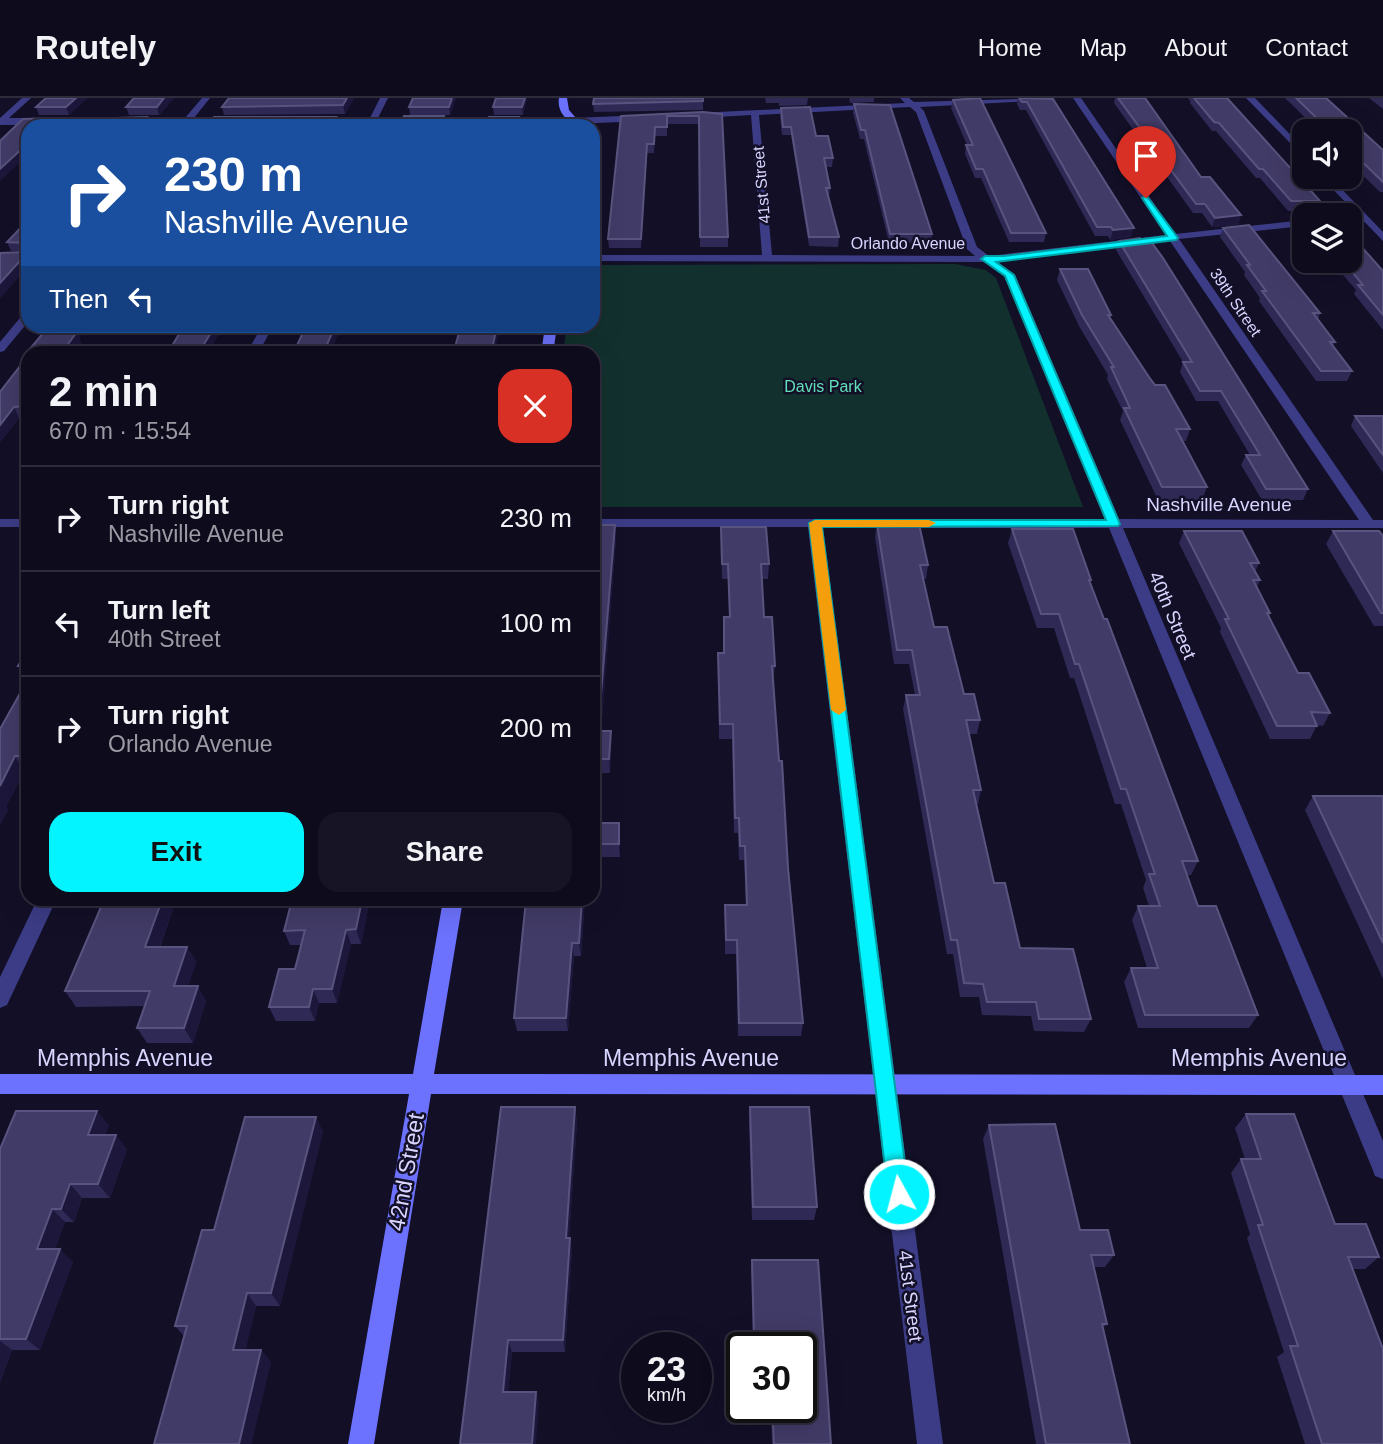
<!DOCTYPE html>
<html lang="en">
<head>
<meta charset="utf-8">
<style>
	body { margin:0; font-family:Helvetica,sans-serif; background:#171426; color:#f1f3f6; height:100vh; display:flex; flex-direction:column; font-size:26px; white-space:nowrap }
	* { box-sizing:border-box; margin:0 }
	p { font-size:23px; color:#9b9ba4 }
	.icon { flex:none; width:38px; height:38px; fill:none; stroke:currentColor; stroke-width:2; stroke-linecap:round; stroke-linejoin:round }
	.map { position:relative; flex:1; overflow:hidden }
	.drawer { position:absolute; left:21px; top:248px; width:579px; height:560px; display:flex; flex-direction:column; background:#0e0b1d; border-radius:21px; box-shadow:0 7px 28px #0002,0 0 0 2px #2e2b3b }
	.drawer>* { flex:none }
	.hud { position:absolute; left:21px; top:21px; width:579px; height:214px; border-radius:21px; box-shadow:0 7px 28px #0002,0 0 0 2px #2e2b3b; background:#1a4fa0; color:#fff; overflow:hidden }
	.buttons { position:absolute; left:1292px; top:21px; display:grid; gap:14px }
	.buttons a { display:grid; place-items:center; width:70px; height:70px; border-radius:14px; background:#0e0b1d; box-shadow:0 7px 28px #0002,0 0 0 2px #2e2b3b; font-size:35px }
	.speed { position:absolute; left:621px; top:1234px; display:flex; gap:14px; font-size:35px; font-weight:700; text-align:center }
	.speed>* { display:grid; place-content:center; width:91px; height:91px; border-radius:50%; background:#0e0b1d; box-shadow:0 7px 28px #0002,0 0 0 2px #2e2b3b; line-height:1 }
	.speed small { font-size:18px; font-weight:400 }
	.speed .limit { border:4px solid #111; border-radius:10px; background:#fff; color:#111 }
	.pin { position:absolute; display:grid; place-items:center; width:60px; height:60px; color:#fff; margin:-72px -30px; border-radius:50% 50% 50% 0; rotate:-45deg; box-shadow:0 0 7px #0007 }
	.pin .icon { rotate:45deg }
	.me { position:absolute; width:77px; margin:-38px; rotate:353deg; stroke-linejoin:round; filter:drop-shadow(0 0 5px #0008) }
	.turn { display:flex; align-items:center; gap:24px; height:147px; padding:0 28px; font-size:32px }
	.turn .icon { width:91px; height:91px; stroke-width:2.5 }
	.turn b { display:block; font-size:49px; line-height:60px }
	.then { display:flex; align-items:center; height:66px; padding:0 28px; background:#0003; gap:14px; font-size:26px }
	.round { display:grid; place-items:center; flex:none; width:74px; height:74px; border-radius:21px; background:#171426 }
	.headline { display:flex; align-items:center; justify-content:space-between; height:119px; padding:0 28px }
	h1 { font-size:42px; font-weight:800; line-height:52px }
	.primary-button { display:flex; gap:14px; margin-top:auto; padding:14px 28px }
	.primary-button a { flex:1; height:80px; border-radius:21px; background:#03f4fe; color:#111; font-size:28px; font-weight:800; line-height:80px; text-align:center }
	.primary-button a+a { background:#171426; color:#f1f3f6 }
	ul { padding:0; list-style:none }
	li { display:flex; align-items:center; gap:21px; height:105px; padding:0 28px; border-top:2px solid #2e2b3b }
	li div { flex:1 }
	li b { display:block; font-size:26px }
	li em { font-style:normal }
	header { display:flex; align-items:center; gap:42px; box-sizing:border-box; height:98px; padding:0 35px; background:#0e0b1d; border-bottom:2px solid #2e2b3b }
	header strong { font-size:33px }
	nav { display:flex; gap:38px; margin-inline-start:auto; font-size:24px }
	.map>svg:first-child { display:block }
	.green { fill:#12312e }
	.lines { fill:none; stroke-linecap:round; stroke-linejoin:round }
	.street { fill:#3b3c85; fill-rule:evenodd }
	.secondary { fill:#6d72fe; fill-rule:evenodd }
	.wall { fill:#2f2955 }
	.shaded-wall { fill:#1c173b }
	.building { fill:#413b67; stroke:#59547f; stroke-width:2 }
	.route { fill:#03f4fe; stroke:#029fa5; stroke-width:2 }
	.slow { fill:#f59e0b }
	.labels { text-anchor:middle; stroke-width:5; stroke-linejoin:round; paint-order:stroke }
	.far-street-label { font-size:16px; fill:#d8d5ff; stroke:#120f27 }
	.far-park-label { font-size:16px; fill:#61dfb8; stroke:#120f27 }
	.street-label { font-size:19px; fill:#d8d5ff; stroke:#120f27 }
	.near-street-label { font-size:23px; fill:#d8d5ff; stroke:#120f27 }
</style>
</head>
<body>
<header>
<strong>Routely</strong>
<nav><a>Home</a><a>Map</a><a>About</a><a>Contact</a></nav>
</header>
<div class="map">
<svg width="1383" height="1346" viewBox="0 0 1383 1346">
	<rect width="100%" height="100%" fill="#120f27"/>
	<!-- green -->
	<path class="green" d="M955,166L986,172L996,180L1083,409H593V256L563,255L567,228H593V167Z"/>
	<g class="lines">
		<!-- street -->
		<path class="street" d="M22,0H31L9,20H185L202,0H210L194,20H232L236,23L232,26H190L188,28H179L180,26L0,27V20Z
			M380,0H388L378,20H573L645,17L649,20L645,23L573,26H375L374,28H366L367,26H316L312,23L316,20H370Z
			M900,0H909L914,4L1054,0L1050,2L920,9L924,13L977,149L989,158L1166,137L1073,0H1081L1175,136L1304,122V128L1179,141L1373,422H1383V430H1123L1383,1043V1081L1375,1078L1372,1070L1109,430H823L943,1346H917L808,429H593V421H1105L1005,179L984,164L593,163V157H762L751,17L700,20L697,15L905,5ZM910,9L916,14L967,151L975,158L772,157L759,17ZM1170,143L1359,422L1119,421L1015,177L998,164Z
			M1246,0H1255L1304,51V59Z
			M1321,79H1330L1383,134V143Z
			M28,214V224L4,253L0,254V244L24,215Z
			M262,228H273L258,256H246Z
			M0,421H28V429H0Z
			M37,802H56L7,907L0,910V879Z"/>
		<!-- secondary -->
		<path class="secondary" d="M559,0H567L569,12L583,28H574C565,20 557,13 559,0Z
			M545,228H557L553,256H541Z
			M443,802H463L434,976L1383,977V997L431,996L374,1346H348L409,996H0V976H413Z"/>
	</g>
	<!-- wall -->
	<path class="wall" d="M87,0L69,17H39L36,9Z
		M134,0H174L159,17H129L126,9Z
		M354,0L345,16L224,17L222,9Z
		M456,0L450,17H410L409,9Z
		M527,0L523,17H494L493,9Z
		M703,0V12L594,14L593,6Z
		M765,0H808L807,7L779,8V5H766Z
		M849,0H874V4L850,5Z
		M1018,0H1052L1131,139L1110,142L1108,138H1095L1026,12H1020L1017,6Z
		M1115,0H1145L1201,79L1241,117L1238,127L1212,129L1202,115H1193L1114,5Z
		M1188,0H1227L1320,103L1316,113H1288L1260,80H1256L1216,33H1212L1190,5V3Z
		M1285,0H1326L1383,52V94H1380L1349,64V33H1319Z
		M1369,0H1383V11Z
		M953,2L1046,135L1044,144H1009L981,80H975L965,56L966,47H967L951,10Z
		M854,6L932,136L931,145H889L864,41H860L853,15Z
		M781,10L816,38L833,60L832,69H825L830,90L829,99L839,139L838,149L809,148L791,37H782L780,19Z
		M703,14L728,139V149H700L698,26H667V38H655L654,55H647L641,150H609L608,141L621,18Z
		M28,122V168L0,200V155L26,154L11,153L7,144Z
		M1223,130L1320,215L1318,222L1335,244L1333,249L1352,273L1347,283H1316L1259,203L1260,200L1244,177L1245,174L1220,139Z
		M1119,143L1308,391L1303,402H1262L1241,367L1246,357H1250L1218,303H1196L1180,274L1183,264L1116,152Z
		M1331,163H1349L1383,173V232L1354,196L1356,192Z
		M1060,171L1111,217V220L1149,279L1190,331L1186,343H1182L1207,389L1202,402H1158L1120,322L1123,313L1107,281L1108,277L1079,228L1057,182Z
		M49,228H88L79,240L81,245L73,256H28V320H19L0,344V294L26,261L24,258Z
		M1355,318H1383V375L1351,328Z
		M877,426L928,467L926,481H923L934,529L964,596L980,622L977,636H969L981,692L978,706H977L994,785L1020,850L1091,921L1084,934L1034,933L1031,918L982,917L979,899H960L953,856H947L903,611L906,597H915L909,566H894L875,439Z
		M593,427L616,441L601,633L611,647L610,675H593Z
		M721,429L769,466L768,481H762L764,519L775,568L773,583L779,663L803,925L801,938H738L736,856H725V807H746L744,762H739L738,735H734L732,641H719L718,555H724L729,519L728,481H722Z
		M1012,431L1091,482L1090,485L1198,763L1191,777H1187L1198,808L1258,917L1249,930H1138L1124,884L1131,870H1147L1132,822L1138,808H1149L1143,790L1146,782L1121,706H1115L1074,580H1070L1054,530H1037L1008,445Z
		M1184,433L1259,465L1255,474L1260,482L1257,489L1270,515L1269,519L1298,575L1330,615L1323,628L1317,627L1310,641H1270L1220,534L1221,530L1179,445Z
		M1333,433L1383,438V528H1374L1326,446Z
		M28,551V673H24L6,709L8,712L0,727V631L27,583L18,568Z
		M1313,698H1383V881L1305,712Z
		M593,725H619L620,759H593Z
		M104,802H176L160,849H187L196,864L188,888L206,903L193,945H147L137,930L145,908L76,909L65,893Z
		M292,802H390L389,806H369L361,846H351L337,905H319L315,923H276L269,909L295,871L301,847H290L284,833Z
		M526,802H585L581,858H574L568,933H517L514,920Z
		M575,1009L577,1024L569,1140L572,1153L565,1254H512L508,1294L539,1305L460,1346Z
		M750,1009L817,1109L814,1122H752L749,1024Z
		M1246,1016L1335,1126L1379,1159L1365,1171H1353L1383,1346H1305L1277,1259L1284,1254L1247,1140L1250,1136L1231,1075L1241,1061H1245L1235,1030Z
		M109,1027L105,1037L127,1051L110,1100H82L74,1124H65L55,1151L73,1164L40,1252H12L0,1285V1051Z
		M989,1027L1080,1132L1114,1157L1105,1169H1094L1107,1226L1103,1230L1130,1346H1036L983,1041Z
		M323,1033L280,1208H256L245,1252H261L271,1264L251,1346H154L184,1238L175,1228L214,1132Z
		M752,1162H818L831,1346H772L771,1309H802V1250H768V1246H753L751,1170Z"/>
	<!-- shaded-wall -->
	<path class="shaded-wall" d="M76,0H87L69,17L66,9Z
		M164,0H174L159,17L157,9Z
		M347,0H354L345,16L343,7Z
		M452,0H456L450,17L449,9Z
		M525,0H527L523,17L522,9Z
		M444,18L445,28H440Z
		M147,19L150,28H140Z
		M336,19L338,28H331Z
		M54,20L57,28H46Z
		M28,45V57L0,83V71Z
		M647,46V55L641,150V141Z
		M1241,117L1238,127L1212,129L1215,120Z
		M1134,130L1131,139L1110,142L1113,132Z
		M28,154V168L0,200V185Z
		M76,228H88L79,240L81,245L73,256H61L71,235Z
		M215,228H224L207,256H198Z
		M335,228H342L330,256H323Z
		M497,228H501L494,256H491Z
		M14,309L19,320L0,344V327Z
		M615,427L616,441L600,647L598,633Z
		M611,633V647L610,675L609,661Z
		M15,658L24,673L6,709L8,712L0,727V688Z
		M619,725L620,739V759L619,746Z
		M162,802H176L154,864L145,849Z
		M362,802H368L369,806L361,846L356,831Z
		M582,802H585L581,858L579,845Z
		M346,832L351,846L337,905L332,891Z
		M572,845L574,858L568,933L566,920Z
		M187,849L196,864L183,903L174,888Z
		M198,888L206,903L193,945L184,930Z
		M313,891L319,905L315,923L309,909Z
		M575,1009L577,1024L568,1153L566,1140Z
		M97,1013L109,1027L100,1051L88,1037Z
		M316,1019L323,1033L280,1208L271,1195Z
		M116,1037L127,1051L110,1100L98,1086Z
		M70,1086L82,1100L74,1124L61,1111Z
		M52,1111L65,1124L51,1164L37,1151Z
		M570,1140L572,1153L565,1254L563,1242Z
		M60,1151L73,1164L40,1252L26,1241Z
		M247,1195L256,1208L243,1264L233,1252Z
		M508,1242L512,1254L507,1305L503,1294Z
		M0,1243L12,1252L0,1285Z
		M261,1252L271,1264L251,1346H239Z
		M536,1294L539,1305L536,1346H532Z"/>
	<!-- building -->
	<path class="building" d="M46,0H76L66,9H36Z
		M134,0H164L157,9H126Z
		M229,0H347L343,7L222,9Z
		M413,0H452L449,9H409Z
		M496,0H525L522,9H493Z
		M594,0H703V3L593,6Z
		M980,0L1046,135H1011L983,71H976L966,47H973L953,2Z
		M1019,0L1053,1L1134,130L1113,132L1111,129H1097L1027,4H1022Z
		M1118,0H1145L1201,79H1210L1241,117L1215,120L1205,106H1196Z
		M1194,0H1227L1320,103H1291L1263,71H1259L1219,25L1214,24Z
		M1296,0H1326L1383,52V84L1349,51V33H1330Z
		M854,6L890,7L932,136H890L865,32H861Z
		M810,9L816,38H828L833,60H824L830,90H826L839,139H809L791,29H783L781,10Z
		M703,14L722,16L728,139H700L699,18H667V29H655L654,46H647L641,141H608L621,18Z
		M404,18H444L440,28H399Z
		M147,19L140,28H109L116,20Z
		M214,19H336L331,28H206Z
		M489,19H519L517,28H486Z
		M54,20L46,28H28V45L0,71V43L23,21Z
		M519,23H546L544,28H517Z
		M28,122V154L0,185V155L26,154V145L7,144Z
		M1249,127L1320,215H1313L1335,244H1330L1352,273H1321L1262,193H1266L1247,167H1250L1223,130Z
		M1140,140L1143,145H1152L1163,160L1308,391H1266L1246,357H1260L1221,293H1200L1183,264H1192L1119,143Z
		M1349,146H1359L1383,173V217L1358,187H1363L1343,163H1349Z
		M1060,171H1088L1111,217H1108L1149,279L1155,287H1165L1190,331H1176L1207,389H1162L1124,310H1130L1111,269H1114L1082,217Z
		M49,228H76L71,235H76L61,256H28V258H24Z
		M184,228H215L198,256H167Z
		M306,228H335L323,256H293Z
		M461,228H497L491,256H453Z
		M28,258V308L14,309L0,327V294Z
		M1355,318H1383V357Z
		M877,426H919L928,467H920L934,529H947L964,596H974L980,622H966L981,692H973L994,785H1005L1020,850L1073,851L1091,921H1039L1036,904H987L983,886L964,885L957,842H951L906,597H920L912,552H897Z
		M593,427H615L598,633H611L609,661H593Z
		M721,429H766L769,466H761L764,519H772L775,568H772L779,663H782L788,770L803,925H739L737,842H726L725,807H747L745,748H740L739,720H735L733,626H720L718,555H724V519H730L728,466H722Z
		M1012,431H1073L1091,482H1089L1104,521H1107L1198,763H1182L1198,808H1216L1258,917H1145L1131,870H1158L1138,808H1160L1149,776H1155L1126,691H1121L1079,566H1075L1059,516H1041Z
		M1184,433H1242L1259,465H1250L1260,482H1253L1270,515H1267L1298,575H1309L1330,615L1311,614L1317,628H1277L1225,521H1229Z
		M1333,433H1379L1383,438V515H1381Z
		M28,551V568H18Z
		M28,581V658H15L0,688V631Z
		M1313,698H1383V845Z
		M593,725H619V746H593Z
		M104,802H162L145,849H187L174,888H198L184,930H137L150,893H65Z
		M292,802H362L356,831L346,832L332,891H313L309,909H269L279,871H295L305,832L284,833Z
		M526,802H582L579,845H572L566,920H514Z
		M501,1009H575L566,1140H570L563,1242H508L503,1294H536L532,1346H460Z
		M750,1009H809L817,1109H753Z
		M16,1013H97L88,1037H116L98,1086H70L61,1111H52L37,1151H60L26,1241H0V1051Z
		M1246,1016H1294L1335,1126H1366L1379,1159H1348L1383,1251V1346H1322L1290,1248H1298L1258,1127H1263L1241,1061H1261Z
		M245,1019H316L271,1195H247L233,1252H261L239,1346H154L187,1228H175L202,1132H214Z
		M1055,1026L1080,1132H1108L1114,1157H1091L1107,1226H1102L1130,1346H1046L989,1027Z
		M752,1162H818L831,1346H774L772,1309H802V1250H770L769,1238H754Z"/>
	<!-- route -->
	<path class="route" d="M1146,97L1178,140L1176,142L996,164L1014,177L1120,426L1118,428L822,429L909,1096L906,1104L899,1107L891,1104L888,1096L809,425L815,422H1106L1005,178L981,161L985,158H1004L1167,138L1142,100Z"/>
	<!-- slow -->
	<path class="slow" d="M815,422H929L936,425L929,429H822L846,612L839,617L831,612L809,425Z"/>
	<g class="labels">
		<!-- far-street labels -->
		<g class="far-street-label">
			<text transform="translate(761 87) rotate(-95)" y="6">41st Street</text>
			<text x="908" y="151">Orlando Avenue</text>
			<text transform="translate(1236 204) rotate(56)" y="6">39th Street</text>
		</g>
		<!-- far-park labels -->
		<g class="far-park-label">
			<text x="823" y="294">Davis Park</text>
		</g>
		<!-- street labels -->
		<g class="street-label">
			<text x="1219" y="413">Nashville Avenue</text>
			<text transform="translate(1173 517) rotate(67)" y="7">40th Street</text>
			<text transform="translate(911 1198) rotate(83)" y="7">41st Street</text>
		</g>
		<!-- near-street labels -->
		<g class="near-street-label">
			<text x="125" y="968">Memphis Avenue</text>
			<text x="691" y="968">Memphis Avenue</text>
			<text x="1259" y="968">Memphis Avenue</text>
			<text transform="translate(406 1074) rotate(-80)" y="8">42nd Street</text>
		</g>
	</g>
</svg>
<div class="buttons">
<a><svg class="icon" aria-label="sound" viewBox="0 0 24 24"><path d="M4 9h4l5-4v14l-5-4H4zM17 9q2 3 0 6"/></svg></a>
<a><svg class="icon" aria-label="layers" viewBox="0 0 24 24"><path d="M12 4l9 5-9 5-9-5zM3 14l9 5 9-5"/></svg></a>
</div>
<div class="speed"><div>23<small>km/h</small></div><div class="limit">30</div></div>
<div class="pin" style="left:1146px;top:100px;background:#d93025"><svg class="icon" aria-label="arrive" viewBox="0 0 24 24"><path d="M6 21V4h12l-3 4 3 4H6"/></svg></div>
<svg class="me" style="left:899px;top:1096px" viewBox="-20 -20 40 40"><circle r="17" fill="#03f4fe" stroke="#fff" stroke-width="3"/><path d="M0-11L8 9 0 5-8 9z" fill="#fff"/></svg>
<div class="hud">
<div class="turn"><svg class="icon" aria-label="right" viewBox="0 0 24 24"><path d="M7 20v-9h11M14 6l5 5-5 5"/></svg><div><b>230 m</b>Nashville Avenue</div></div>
<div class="then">Then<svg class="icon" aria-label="left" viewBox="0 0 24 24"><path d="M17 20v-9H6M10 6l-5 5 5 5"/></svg></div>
</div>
<section class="drawer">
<div class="headline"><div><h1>2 min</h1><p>670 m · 15:54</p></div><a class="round" style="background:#d93025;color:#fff"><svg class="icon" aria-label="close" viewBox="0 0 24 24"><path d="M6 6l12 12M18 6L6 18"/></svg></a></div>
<ul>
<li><svg class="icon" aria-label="right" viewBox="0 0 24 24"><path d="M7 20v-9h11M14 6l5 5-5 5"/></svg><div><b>Turn right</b><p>Nashville Avenue</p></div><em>230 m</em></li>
<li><svg class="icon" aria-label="left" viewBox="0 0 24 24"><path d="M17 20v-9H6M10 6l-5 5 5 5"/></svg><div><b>Turn left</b><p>40th Street</p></div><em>100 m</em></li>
<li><svg class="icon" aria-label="right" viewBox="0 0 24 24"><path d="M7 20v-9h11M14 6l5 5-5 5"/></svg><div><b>Turn right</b><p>Orlando Avenue</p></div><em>200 m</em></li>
</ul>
<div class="primary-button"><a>Exit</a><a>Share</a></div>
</section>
</div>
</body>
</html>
